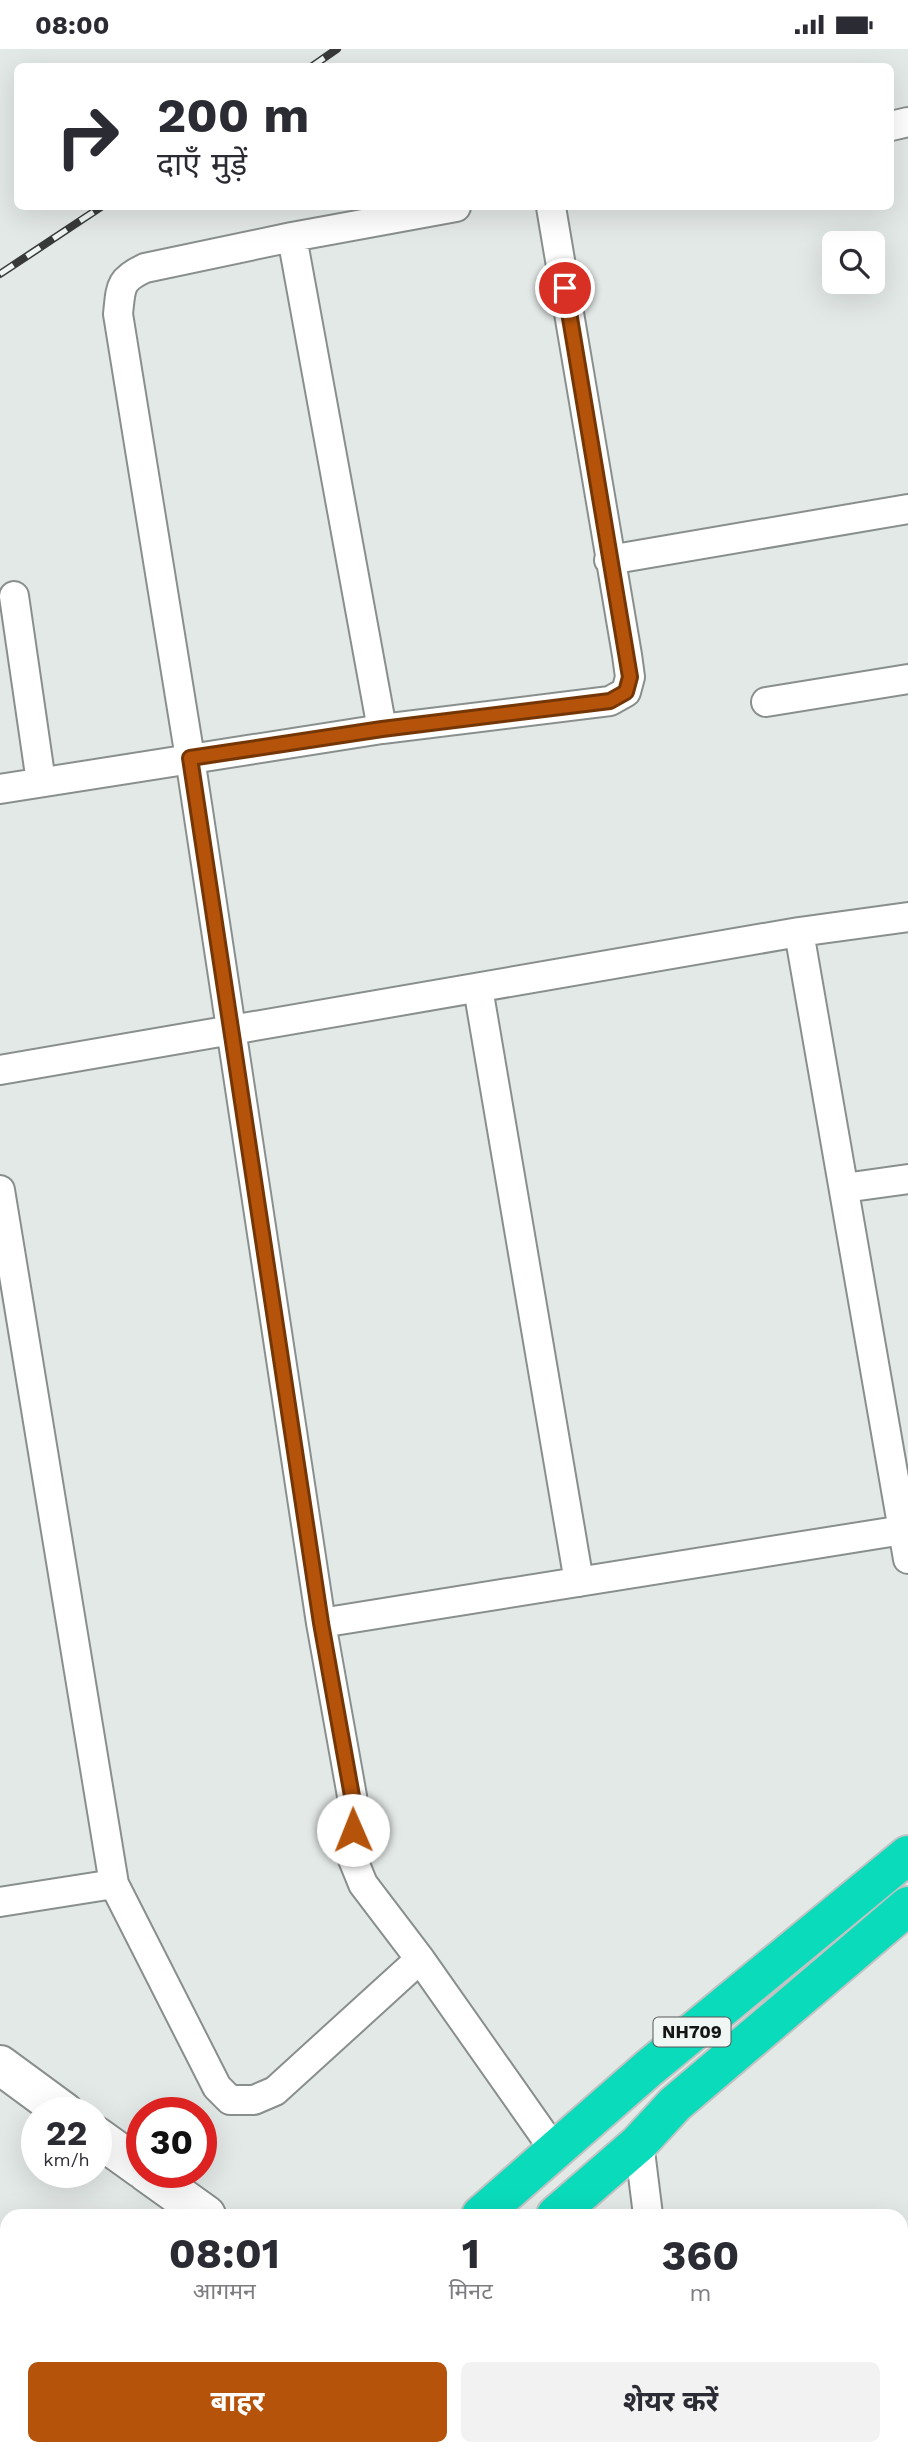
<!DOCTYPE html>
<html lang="hi">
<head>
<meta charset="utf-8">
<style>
	body { margin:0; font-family:"Work Sans","Noto Sans Devanagari",sans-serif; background:#f2f2f3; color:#2b2b33; height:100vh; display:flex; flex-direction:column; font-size:26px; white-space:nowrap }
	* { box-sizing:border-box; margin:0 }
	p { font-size:23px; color:#7c7c81 }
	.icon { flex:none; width:38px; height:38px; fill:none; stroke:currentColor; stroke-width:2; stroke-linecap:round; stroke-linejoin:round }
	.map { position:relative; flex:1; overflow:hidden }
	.drawer { position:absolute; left:0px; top:2160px; width:908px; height:247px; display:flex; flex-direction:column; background:#fff; border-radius:21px 21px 0 0; box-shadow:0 7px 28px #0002 }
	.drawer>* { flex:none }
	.top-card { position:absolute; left:14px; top:14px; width:880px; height:147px; border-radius:10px; box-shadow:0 7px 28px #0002; background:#fff; color:#2b2b33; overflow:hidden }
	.buttons { position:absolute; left:822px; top:182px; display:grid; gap:14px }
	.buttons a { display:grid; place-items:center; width:63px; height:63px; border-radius:10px; background:#fff; box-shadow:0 7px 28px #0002; font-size:35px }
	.speed { position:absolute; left:21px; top:2048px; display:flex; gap:14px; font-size:35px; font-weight:700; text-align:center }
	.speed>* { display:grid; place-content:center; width:91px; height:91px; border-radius:50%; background:#fff; box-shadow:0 7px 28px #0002; line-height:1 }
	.speed small { font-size:18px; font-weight:400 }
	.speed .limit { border:10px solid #d22; background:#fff; color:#111 }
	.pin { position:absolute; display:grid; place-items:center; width:60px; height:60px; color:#fff; margin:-30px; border:4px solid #fff; border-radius:50%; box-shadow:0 2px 7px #0007 }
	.me { position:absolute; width:77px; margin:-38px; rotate:359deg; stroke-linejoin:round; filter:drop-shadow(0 0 5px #0008) }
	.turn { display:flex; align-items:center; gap:24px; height:147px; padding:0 28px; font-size:32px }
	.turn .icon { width:91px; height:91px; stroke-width:2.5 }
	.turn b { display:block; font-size:49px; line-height:60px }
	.eta { display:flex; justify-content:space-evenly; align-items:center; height:119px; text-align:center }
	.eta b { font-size:42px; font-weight:700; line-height:49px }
	.primary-button { display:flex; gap:14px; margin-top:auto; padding:14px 28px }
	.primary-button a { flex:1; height:80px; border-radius:10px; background:#b45309; color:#fff; font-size:28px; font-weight:700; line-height:80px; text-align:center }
	.primary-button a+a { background:#f2f2f3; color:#2b2b33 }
	.status { display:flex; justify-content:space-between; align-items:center; height:49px; padding:0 35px; background:#fff; direction:ltr }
	.status svg { height:19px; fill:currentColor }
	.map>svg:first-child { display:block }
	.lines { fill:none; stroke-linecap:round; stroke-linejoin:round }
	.street-casing { stroke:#898f8d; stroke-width:32 }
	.secondary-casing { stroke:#898f8d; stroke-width:42 }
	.highway-casing { stroke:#c2c2c2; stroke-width:42 }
	.street { stroke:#fff; stroke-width:28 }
	.secondary { stroke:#fff; stroke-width:38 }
	.highway { stroke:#09dbbb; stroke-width:38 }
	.rail-casing { stroke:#383a3a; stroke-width:8 }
	.rail { stroke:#f0f6f4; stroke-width:5; stroke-dasharray:16; stroke-linecap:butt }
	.route-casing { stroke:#753606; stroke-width:18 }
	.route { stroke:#b45309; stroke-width:12 }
	.labels { text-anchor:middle; stroke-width:6; stroke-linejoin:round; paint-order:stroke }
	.shield { fill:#f0f6f4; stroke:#565959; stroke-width:2 }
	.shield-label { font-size:18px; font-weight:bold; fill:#141616 }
</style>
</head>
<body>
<div class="status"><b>08:00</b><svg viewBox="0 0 49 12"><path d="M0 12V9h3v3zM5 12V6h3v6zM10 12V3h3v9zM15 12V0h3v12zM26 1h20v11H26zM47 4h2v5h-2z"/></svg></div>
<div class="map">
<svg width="908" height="2406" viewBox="0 0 908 2406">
	<rect width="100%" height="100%" fill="#e3e9e7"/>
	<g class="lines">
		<defs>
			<path id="street" d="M891,77L908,73
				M456,158L292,188L145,219C119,231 121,238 118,265L190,709L321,1574L352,1747L354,1769L349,1793L352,1808L363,1835L420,1910L555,2102
				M292,188L382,680
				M609,511L908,460
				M14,547L41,733
				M766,653L908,630
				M0,740L382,680L610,652L626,643L630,628L627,606L551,158
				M799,883L908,1510
				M478,939L579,1533
				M0,1021L799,883L908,868
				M844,1139L908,1130
				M0,1141L114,1835L217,2038L230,2051H254L275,2042L420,1910
				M321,1574L903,1481
				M0,1853L114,1835
				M639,2094L648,2166
				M901,2219L908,2218
				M509,2399L517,2406
				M672,2399L673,2406"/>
			<path id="secondary" d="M0,2016L64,2063
				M96,2087L142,2120
				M146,2123L206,2166"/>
			<path id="highway" d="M481,2166L649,2019L908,1806
				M556,2166L639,2094L675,2055L908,1857
				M210,2406L217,2399
				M292,2406L299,2399"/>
		</defs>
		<!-- street casing -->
		<use href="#street" class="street-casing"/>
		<!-- secondary casing -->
		<use href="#secondary" class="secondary-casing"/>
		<!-- highway casing -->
		<use href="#highway" class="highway-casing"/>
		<!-- street -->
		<use href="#street" class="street"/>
		<!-- secondary -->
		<use href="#secondary" class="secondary"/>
		<!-- highway -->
		<use href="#highway" class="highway"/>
		<defs>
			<path id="rail" d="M311,18L337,0
				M0,225L101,158"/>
		</defs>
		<!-- rail casing -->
		<use href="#rail" class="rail-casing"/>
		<!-- rail -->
		<use href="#rail" class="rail"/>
	</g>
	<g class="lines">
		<defs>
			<path id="route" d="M353,1781L352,1747L321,1574L190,709L382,680L610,652L626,643L630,628L565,239"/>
		</defs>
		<!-- route casing -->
		<use href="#route" class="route-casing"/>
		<!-- route -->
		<use href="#route" class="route"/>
	</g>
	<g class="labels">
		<!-- shield labels -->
		<rect class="shield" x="653.5" y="1968.5" width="77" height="29" rx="5"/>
		<g class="shield-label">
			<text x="692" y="1989">NH709</text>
		</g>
	</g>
</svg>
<div class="buttons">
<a><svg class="icon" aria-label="search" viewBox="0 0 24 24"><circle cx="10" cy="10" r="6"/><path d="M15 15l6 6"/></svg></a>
</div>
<div class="speed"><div>22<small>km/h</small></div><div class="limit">30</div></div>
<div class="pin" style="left:565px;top:239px;background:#d93025"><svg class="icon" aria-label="arrive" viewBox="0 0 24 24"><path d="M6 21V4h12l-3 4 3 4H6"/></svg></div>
<svg class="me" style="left:353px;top:1781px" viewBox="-20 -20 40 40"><circle r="19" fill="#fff"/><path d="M0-13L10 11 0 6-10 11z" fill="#b45309"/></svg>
<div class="top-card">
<div class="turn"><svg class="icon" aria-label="right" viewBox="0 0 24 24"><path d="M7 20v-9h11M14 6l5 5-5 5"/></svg><div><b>200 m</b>दाएँ मुड़ें</div></div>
</div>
<section class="drawer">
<div class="eta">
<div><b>08:01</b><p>आगमन</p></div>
<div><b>1</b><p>मिनट</p></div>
<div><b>360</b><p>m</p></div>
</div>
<div class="primary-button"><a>बाहर</a><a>शेयर करें</a></div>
</section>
</div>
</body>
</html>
